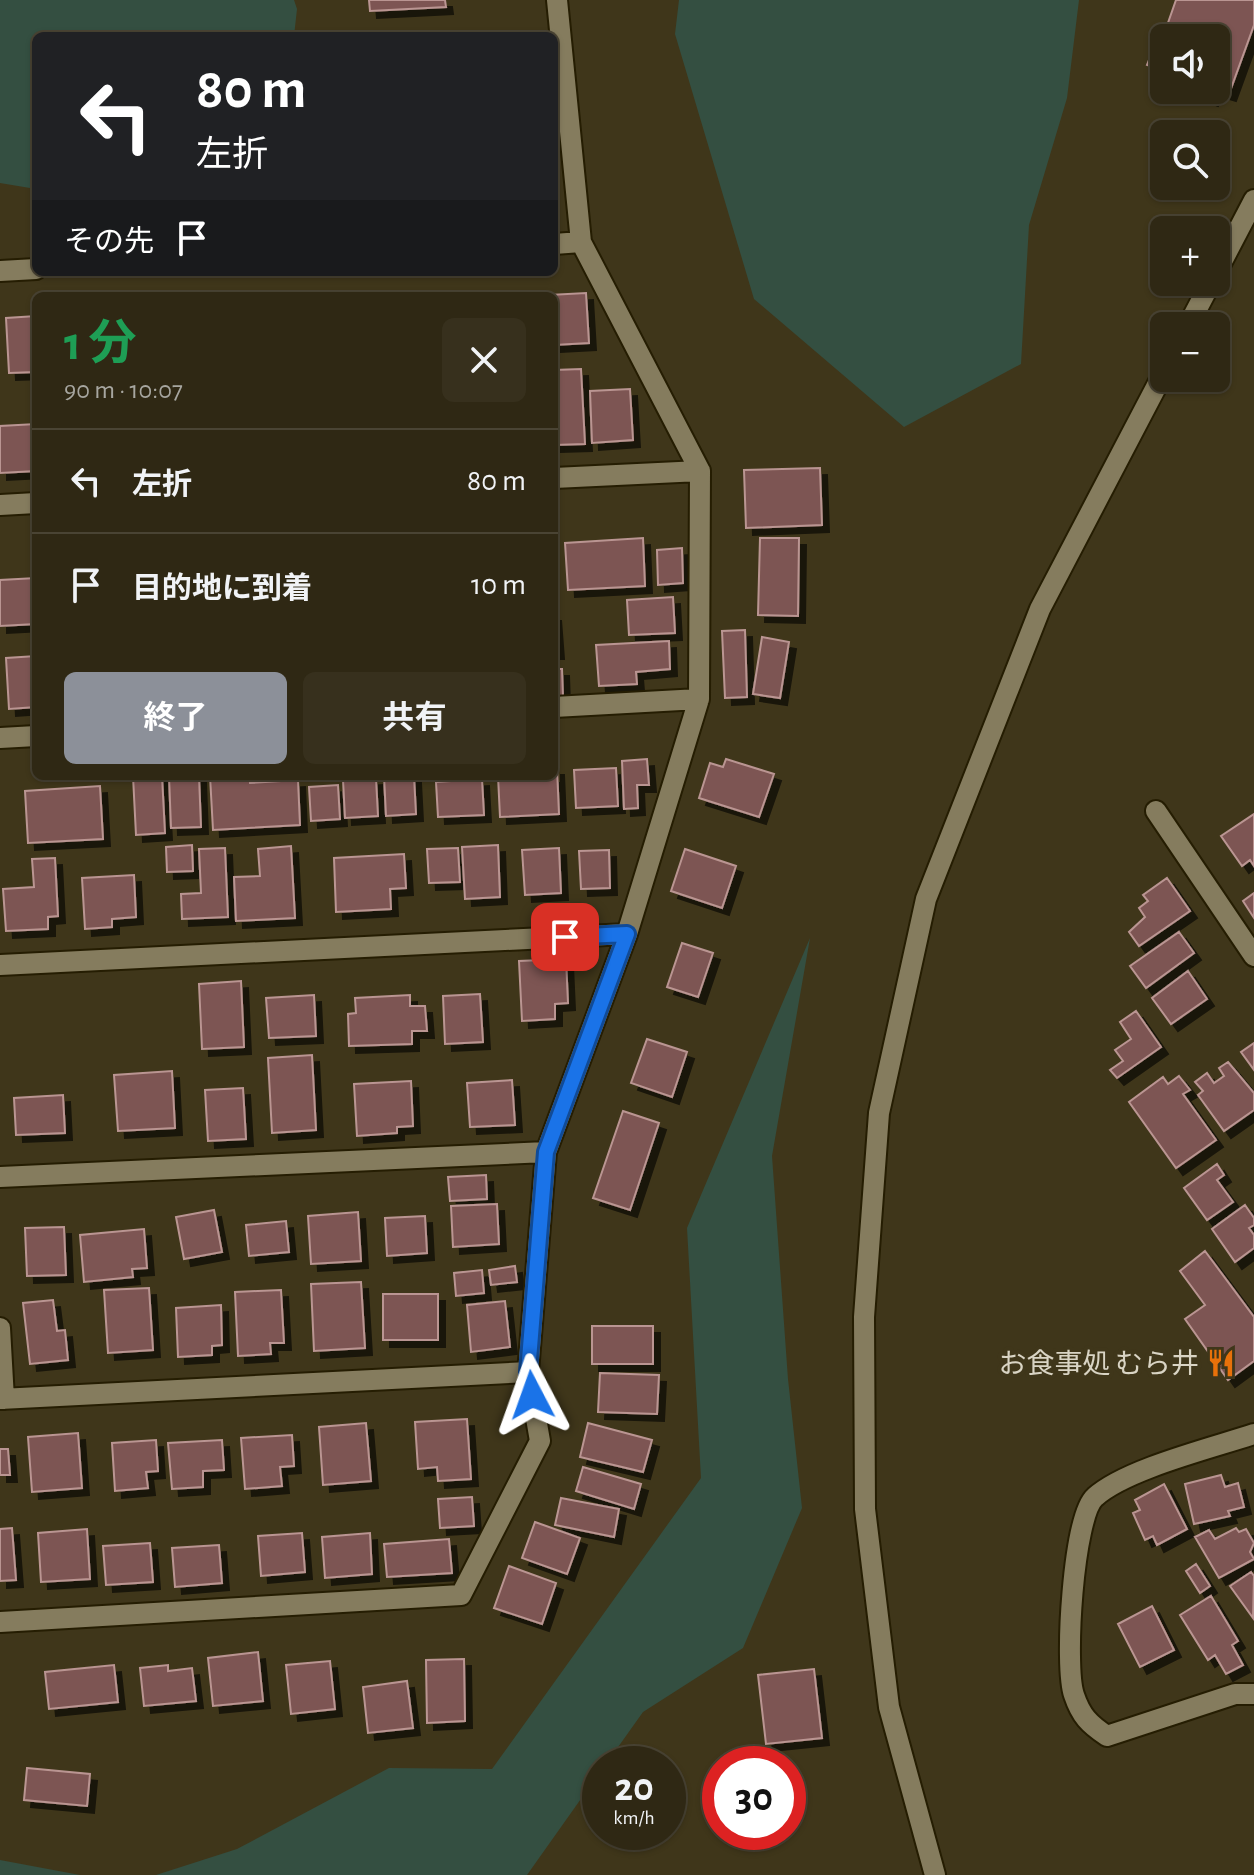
<!DOCTYPE html>
<html lang="ja">
<head>
<meta charset="utf-8">
<style>
	body { margin:0; font-family:"Alegreya Sans","Noto Sans JP",sans-serif; background:#37301d; color:#f1f3f6; height:100vh; display:flex; flex-direction:column; font-size:30px; white-space:nowrap }
	* { box-sizing:border-box; margin:0 }
	p { font-size:26px; color:#a7a6a0 }
	.icon { flex:none; width:44px; height:44px; fill:none; stroke:currentColor; stroke-width:2; stroke-linecap:round; stroke-linejoin:round }
	.map { position:relative; flex:1; overflow:hidden }
	.details { position:absolute; left:32px; top:292px; width:526px; height:488px; display:flex; flex-direction:column; background:#2f2814; border-radius:12px; box-shadow:0 2px 6px #0004,0 0 0 2px #4a4434 }
	.details>* { flex:none }
	.banner { position:absolute; left:32px; top:32px; width:526px; height:244px; border-radius:12px; box-shadow:0 2px 6px #0004,0 0 0 2px #4a4434; background:#202124; color:#fff; overflow:hidden }
	.buttons { position:absolute; left:1150px; top:24px; display:grid; gap:16px }
	.buttons a { display:grid; place-items:center; width:80px; height:80px; border-radius:12px; background:#2f2814; box-shadow:0 2px 6px #0004,0 0 0 2px #4a4434; font-size:40px }
	.speed { position:absolute; left:582px; top:1746px; display:flex; gap:16px; font-size:40px; font-weight:700; text-align:center }
	.speed>* { display:grid; place-content:center; width:104px; height:104px; border-radius:50%; background:#2f2814; box-shadow:0 2px 6px #0004,0 0 0 2px #4a4434; line-height:1 }
	.speed small { font-size:20px; font-weight:400 }
	.speed .limit { border:12px solid #d22; background:#fff; color:#111 }
	.pin { position:absolute; display:grid; place-items:center; width:68px; height:68px; color:#fff; margin:-34px; border-radius:16px; box-shadow:0 4px 12px #0006 }
	.me { position:absolute; width:88px; margin:-44px; rotate:356deg; stroke-linejoin:round; filter:drop-shadow(0 0 6px #0008) }
	.turn { display:flex; align-items:center; gap:28px; height:168px; padding:0 32px; font-size:36px }
	.turn .icon { width:104px; height:104px; stroke-width:2.5 }
	.turn b { display:block; font-size:56px; line-height:68px }
	.then { display:flex; align-items:center; height:76px; padding:0 32px; background:#0003; gap:16px; font-size:30px }
	.round { display:grid; place-items:center; flex:none; width:84px; height:84px; border-radius:12px; background:#37301d }
	.summary { display:flex; align-items:center; justify-content:space-between; height:136px; padding:0 32px }
	h1 { font-size:48px; font-weight:700; line-height:60px; color:#1e9e55 }
	.button { display:flex; gap:16px; margin-top:auto; padding:16px 32px }
	.button a { flex:1; height:92px; border-radius:12px; background:#8c9099; color:#fff; font-size:32px; font-weight:700; line-height:92px; text-align:center }
	.button a+a { background:#37301d; color:#f1f3f6 }
	ul { padding:0; list-style:none }
	li { display:flex; align-items:center; gap:24px; height:104px; padding:0 32px; border-top:2px solid #4a4434 }
	li div { flex:1 }
	li b { display:block; font-size:30px }
	li em { font-style:normal }
	.map>svg:first-child { display:block }
	.green { fill:#344f41 }
	.building { fill:#7d5552; stroke:#ba9592; stroke-width:2; filter:url(#shadow) }
	.lines { fill:none; stroke-linecap:round; stroke-linejoin:round }
	.minor-casing { stroke:#251d02; stroke-width:24 }
	.minor { stroke:#857c5e; stroke-width:20 }
	.route-casing { stroke:#114b97; stroke-width:20 }
	.route { stroke:#1a73e8; stroke-width:14 }
	.labels { text-anchor:middle; stroke-width:8; stroke-linejoin:round; paint-order:stroke }
	.poi-label { font-size:28px; fill:#d9d4c4; stroke:#3f361a; text-anchor:end }
</style>
</head>
<body>
<div class="map">
<svg width="1254" height="1875" viewBox="0 0 1254 1875">
	<defs>
		<filter id="shadow"><feDropShadow dx="7" dy="7" stdDeviation="0" flood-color="#0009"/></filter>
	</defs>
	<rect width="100%" height="100%" fill="#3f361a"/>
	<!-- green -->
	<path class="green" d="M0,0H294L297,9L294,36H36V189L0,183Z
		M679,0H1079L1067,98L1029,225L1021,364L904,427L754,299L675,34Z
		M810,938L772,1156L788,1379L802,1508L743,1648L643,1712L606,1764H600V1772L527,1875H156L237,1849L389,1768L492,1769L701,1478L687,1228Z
		M0,1860L80,1875H0Z"/>
	<!-- building -->
	<path class="building" d="M369,0H445L446,7L370,11Z
		M1176,0H1254V25L1229,94L1216,90V38H1164V71L1147,65L1151,55L1156,57Z
		M1188,90H1200L1213,95L1211,99Z
		M586,293L589,343L554,345V296H530Z
		M36,316V372L9,373L6,318Z
		M581,369L585,444L554,445V370Z
		M630,389L633,440L592,443L590,391Z
		M36,424V471L0,473V426Z
		M820,468L822,525L746,528L744,470Z
		M643,538L645,586L568,590L565,543Z
		M760,538H799L798,616L758,615Z
		M682,548L683,583L658,585L657,550Z
		M36,578V624L0,626V580Z
		M673,597L675,633L629,635L627,600Z
		M554,613L557,652H554Z
		M745,630L747,697L725,698L722,631Z
		M762,637L789,642L780,698L753,694Z
		M669,641L670,669L636,672L637,684L599,686L596,645Z
		M36,656V707L9,709L6,658Z
		M554,669H562L563,697L554,698Z
		M647,759L649,785H637L638,808L624,809L622,761Z
		M726,759L774,774L759,817L699,798L710,763L723,767Z
		M554,768H557L559,814L500,817L498,776H554Z
		M616,768L618,806L576,808L574,770Z
		M133,776H162L165,833L136,835Z
		M169,776H199L201,827L171,828Z
		M210,776H250V783L298,780L300,825L213,830Z
		M384,776H414L416,814L386,816Z
		M376,778L378,816L345,818L343,780Z
		M482,779L484,815L438,817L436,782Z
		M338,785L340,819L311,821L309,787Z
		M100,786L103,839L28,843L25,791Z
		M1254,814V866L1250,860L1242,866L1221,836Z
		M192,845L193,871L167,872L166,847Z
		M498,845L500,897L465,899L462,847Z
		M291,846L295,918L236,921L234,877L260,876L258,849Z
		M225,848L228,917L182,919L181,894L201,893L199,849Z
		M458,848L460,882L429,883L427,849Z
		M559,848L561,893L525,895L522,850Z
		M685,849L736,866L722,908L671,891Z
		M609,850L610,888L581,889L579,851Z
		M404,854L406,888L390,889L391,909L336,912L334,858Z
		M55,858L58,916L48,917V929L6,931L3,889L34,887L32,859Z
		M134,875L136,917L112,919V927L85,929L82,878Z
		M1167,878L1190,911L1139,946L1129,932L1145,917L1139,908L1148,901L1143,895Z
		M1254,893V918L1243,901Z
		M1179,932L1194,953L1146,988L1130,966Z
		M682,943L713,953L698,997L667,987Z
		M566,959L568,1003L555,1004V1019L522,1021L519,961Z
		M1188,971L1207,999L1171,1024L1152,998Z
		M241,981L244,1047L202,1049L199,984Z
		M480,994L483,1042L445,1044L443,996Z
		M314,995L316,1036L269,1038L266,998Z
		M410,995V1006H425L427,1031H412V1044L349,1046L348,1014L356,1013L355,998Z
		M1136,1011L1161,1047L1117,1078L1110,1070L1123,1061L1115,1050L1131,1039L1120,1022Z
		M647,1039L687,1052L672,1097L631,1083Z
		M1254,1043V1070L1241,1052Z
		M312,1055L316,1130L272,1133L268,1058Z
		M1228,1062L1254,1093V1110L1224,1131L1198,1095L1203,1091L1195,1082L1207,1073L1214,1083L1224,1076L1219,1068Z
		M172,1071L175,1128L118,1131L114,1075Z
		M1179,1076L1190,1090L1183,1094L1216,1140L1176,1168L1129,1102L1163,1077L1168,1084Z
		M512,1080L515,1125L470,1127L467,1083Z
		M411,1081L413,1126L397,1127V1133L357,1136L354,1084Z
		M243,1088L246,1139L208,1141L205,1090Z
		M63,1095L65,1133L16,1135L14,1098Z
		M623,1111L659,1123L630,1210L593,1198Z
		M1217,1164L1224,1175L1217,1180L1233,1202L1207,1220L1184,1188Z
		M486,1175L487,1199L450,1201L448,1177Z
		M497,1204L499,1244L453,1247L451,1206Z
		M1245,1205L1254,1218V1225L1249,1228L1254,1235V1248L1235,1262L1212,1229Z
		M214,1210L222,1252L184,1259L176,1217Z
		M358,1212L361,1261L311,1264L308,1216Z
		M425,1216L427,1253L387,1256L385,1218Z
		M286,1221L289,1252L249,1256L246,1225Z
		M64,1227L66,1275L27,1276L25,1228Z
		M144,1229L147,1268L132,1269L133,1277L84,1282L80,1235Z
		M1205,1251L1254,1317V1361L1228,1380L1185,1319L1205,1305L1180,1271Z
		M515,1266L517,1282L491,1285L489,1270Z
		M482,1270L484,1293L456,1296L454,1273Z
		M361,1282L365,1348L314,1351L311,1284Z
		M149,1288L153,1350L108,1353L104,1290Z
		M281,1290L284,1343H270L271,1354L238,1356L235,1292Z
		M383,1294H438V1340H383Z
		M53,1300L57,1331L65,1330L68,1360L30,1364L23,1303Z
		M505,1301L510,1347L471,1352L467,1305Z
		M221,1305L222,1345L212,1346V1355L178,1357L176,1308Z
		M592,1326H653V1364H592Z
		M600,1373L659,1375L657,1414L598,1412Z
		M467,1419L471,1479L438,1481L437,1467L418,1469L415,1422Z
		M366,1423L371,1481L323,1485L319,1427Z
		M588,1423L652,1440L643,1472L580,1457Z
		M78,1433L82,1488L32,1492L28,1437Z
		M292,1435L294,1466L280,1467L282,1486L245,1489L241,1438Z
		M156,1440L158,1471L146,1472L148,1488L115,1491L112,1443Z
		M222,1440L224,1470L203,1471V1487L172,1489L168,1443Z
		M0,1449H8L10,1475H0Z
		M583,1467L641,1484L634,1509L576,1491Z
		M1221,1475L1225,1487L1238,1483L1244,1507L1228,1511L1230,1516L1194,1524L1185,1484Z
		M1164,1484L1187,1529L1157,1545L1153,1536L1145,1540L1133,1513L1140,1510L1135,1500Z
		M472,1497L474,1526L440,1528L438,1499Z
		M561,1498L619,1509L614,1537L555,1525Z
		M535,1522L580,1538L567,1574L522,1558Z
		M12,1528L16,1580L0,1581V1529Z
		M1236,1528L1239,1532L1246,1529L1254,1543L1250,1552L1254,1559L1219,1578L1195,1537L1209,1530L1215,1539Z
		M87,1529L90,1579L41,1582L38,1533Z
		M302,1533L305,1572L261,1576L258,1536Z
		M370,1533L372,1574L325,1578L322,1537Z
		M449,1539L452,1573L387,1577L384,1544Z
		M150,1543L153,1582L106,1585L103,1546Z
		M219,1545L222,1583L175,1587L172,1548Z
		M1196,1564L1210,1586L1200,1593L1186,1571Z
		M509,1566L556,1583L542,1624L494,1608Z
		M1251,1572L1254,1576L1253,1618L1230,1586Z
		M1211,1596L1238,1641L1232,1645L1243,1665L1226,1674L1215,1655L1208,1660L1180,1615Z
		M1152,1606L1174,1650L1140,1667L1118,1624Z
		M258,1652L263,1701L213,1706L208,1658Z
		M464,1659L465,1721L427,1723L426,1660Z
		M330,1661L335,1709L291,1714L286,1665Z
		M114,1665L118,1702L49,1709L45,1672Z
		M168,1665V1671L192,1668L196,1701L144,1706L140,1668Z
		M814,1669L822,1738L766,1744L758,1675Z
		M407,1681L413,1728L368,1733L363,1687Z
		M27,1768L90,1774L87,1806L24,1800Z"/>
	<g class="lines">
		<defs>
			<path id="minor" d="M554,244L581,242
				M0,271L36,269
				M1216,273L1254,200
				M1188,326L1211,282
				M554,478L700,471
				M0,505L36,503
				M554,707L699,699
				M0,738L36,736
				M1156,811L1254,956
				M0,965L627,934
				M0,1177L546,1152
				M0,1328L4,1399
				M0,1399L528,1372
				M1254,1434C1212,1448 1126,1469 1095,1497C1073,1516 1064,1667 1074,1695C1081,1716 1089,1724 1107,1736L1235,1694H1254
				M0,1622L461,1595L540,1441L528,1372L546,1152L627,934L699,699L700,471L581,242L557,0
				M935,1875L889,1707L865,1509L864,1317L879,1113L926,899L1040,609L1164,372"/>
		</defs>
		<!-- minor casing -->
		<use href="#minor" class="minor-casing"/>
		<!-- minor -->
		<use href="#minor" class="minor"/>
	</g>
	<g class="lines">
		<defs>
			<path id="route" d="M532,1395L528,1372L546,1152L627,934L565,937"/>
		</defs>
		<!-- route casing -->
		<use href="#route" class="route-casing"/>
		<!-- route -->
		<use href="#route" class="route"/>
	</g>
	<!-- icons -->
	<defs>
		<symbol id="restaurant-bare" viewBox="-9 -9 18 18"><path d="M-5-6h1v4h1v-4h1v4h1v-4h1v5L-1.5 .5V6h-2V.5L-5-1ZM5-6V6H3V1.5H1.5Q1.5-4 5-6Z" fill="#e8710a" stroke="#3f361a" stroke-width="2.5" paint-order="stroke"/></symbol>
	</defs>
	<g fill-rule="evenodd">
		<use href="#restaurant-bare" x="1201" y="1343" width="40" height="40"/>
	</g>
	<g class="labels">
		<!-- poi labels -->
		<g class="poi-label">
			<text x="1199" y="1373">お食事処 むら井</text>
		</g>
	</g>
</svg>
<div class="buttons">
<a><svg class="icon" aria-label="sound" viewBox="0 0 24 24"><path d="M4 9h4l5-4v14l-5-4H4zM17 9q2 3 0 6"/></svg></a>
<a><svg class="icon" aria-label="search" viewBox="0 0 24 24"><circle cx="10" cy="10" r="6"/><path d="M15 15l6 6"/></svg></a>
<a>+</a>
<a>−</a>
</div>
<div class="speed"><div>20<small>km/h</small></div><div class="limit">30</div></div>
<div class="pin" style="left:565px;top:937px;background:#d93025"><svg class="icon" aria-label="arrive" viewBox="0 0 24 24"><path d="M6 21V4h12l-3 4 3 4H6"/></svg></div>
<svg class="me" style="left:532px;top:1395px" viewBox="-20 -20 40 40"><path d="M0-17L14 15 0 8-14 15z" fill="#1a73e8" stroke="#fff" stroke-width="4"/></svg>
<div class="banner">
<div class="turn"><svg class="icon" aria-label="left" viewBox="0 0 24 24"><path d="M17 20v-9H6M10 6l-5 5 5 5"/></svg><div><b>80 m</b>左折</div></div>
<div class="then">その先<svg class="icon" aria-label="arrive" viewBox="0 0 24 24"><path d="M6 21V4h12l-3 4 3 4H6"/></svg></div>
</div>
<section class="details">
<div class="summary"><div><h1>1 分</h1><p>90 m · 10:07</p></div><a class="round"><svg class="icon" aria-label="close" viewBox="0 0 24 24"><path d="M6 6l12 12M18 6L6 18"/></svg></a></div>
<ul>
<li><svg class="icon" aria-label="left" viewBox="0 0 24 24"><path d="M17 20v-9H6M10 6l-5 5 5 5"/></svg><div><b>左折</b></div><em>80 m</em></li>
<li><svg class="icon" aria-label="arrive" viewBox="0 0 24 24"><path d="M6 21V4h12l-3 4 3 4H6"/></svg><div><b>目的地に到着</b></div><em>10 m</em></li>
</ul>
<div class="button"><a>終了</a><a>共有</a></div>
</section>
</div>
</body>
</html>
